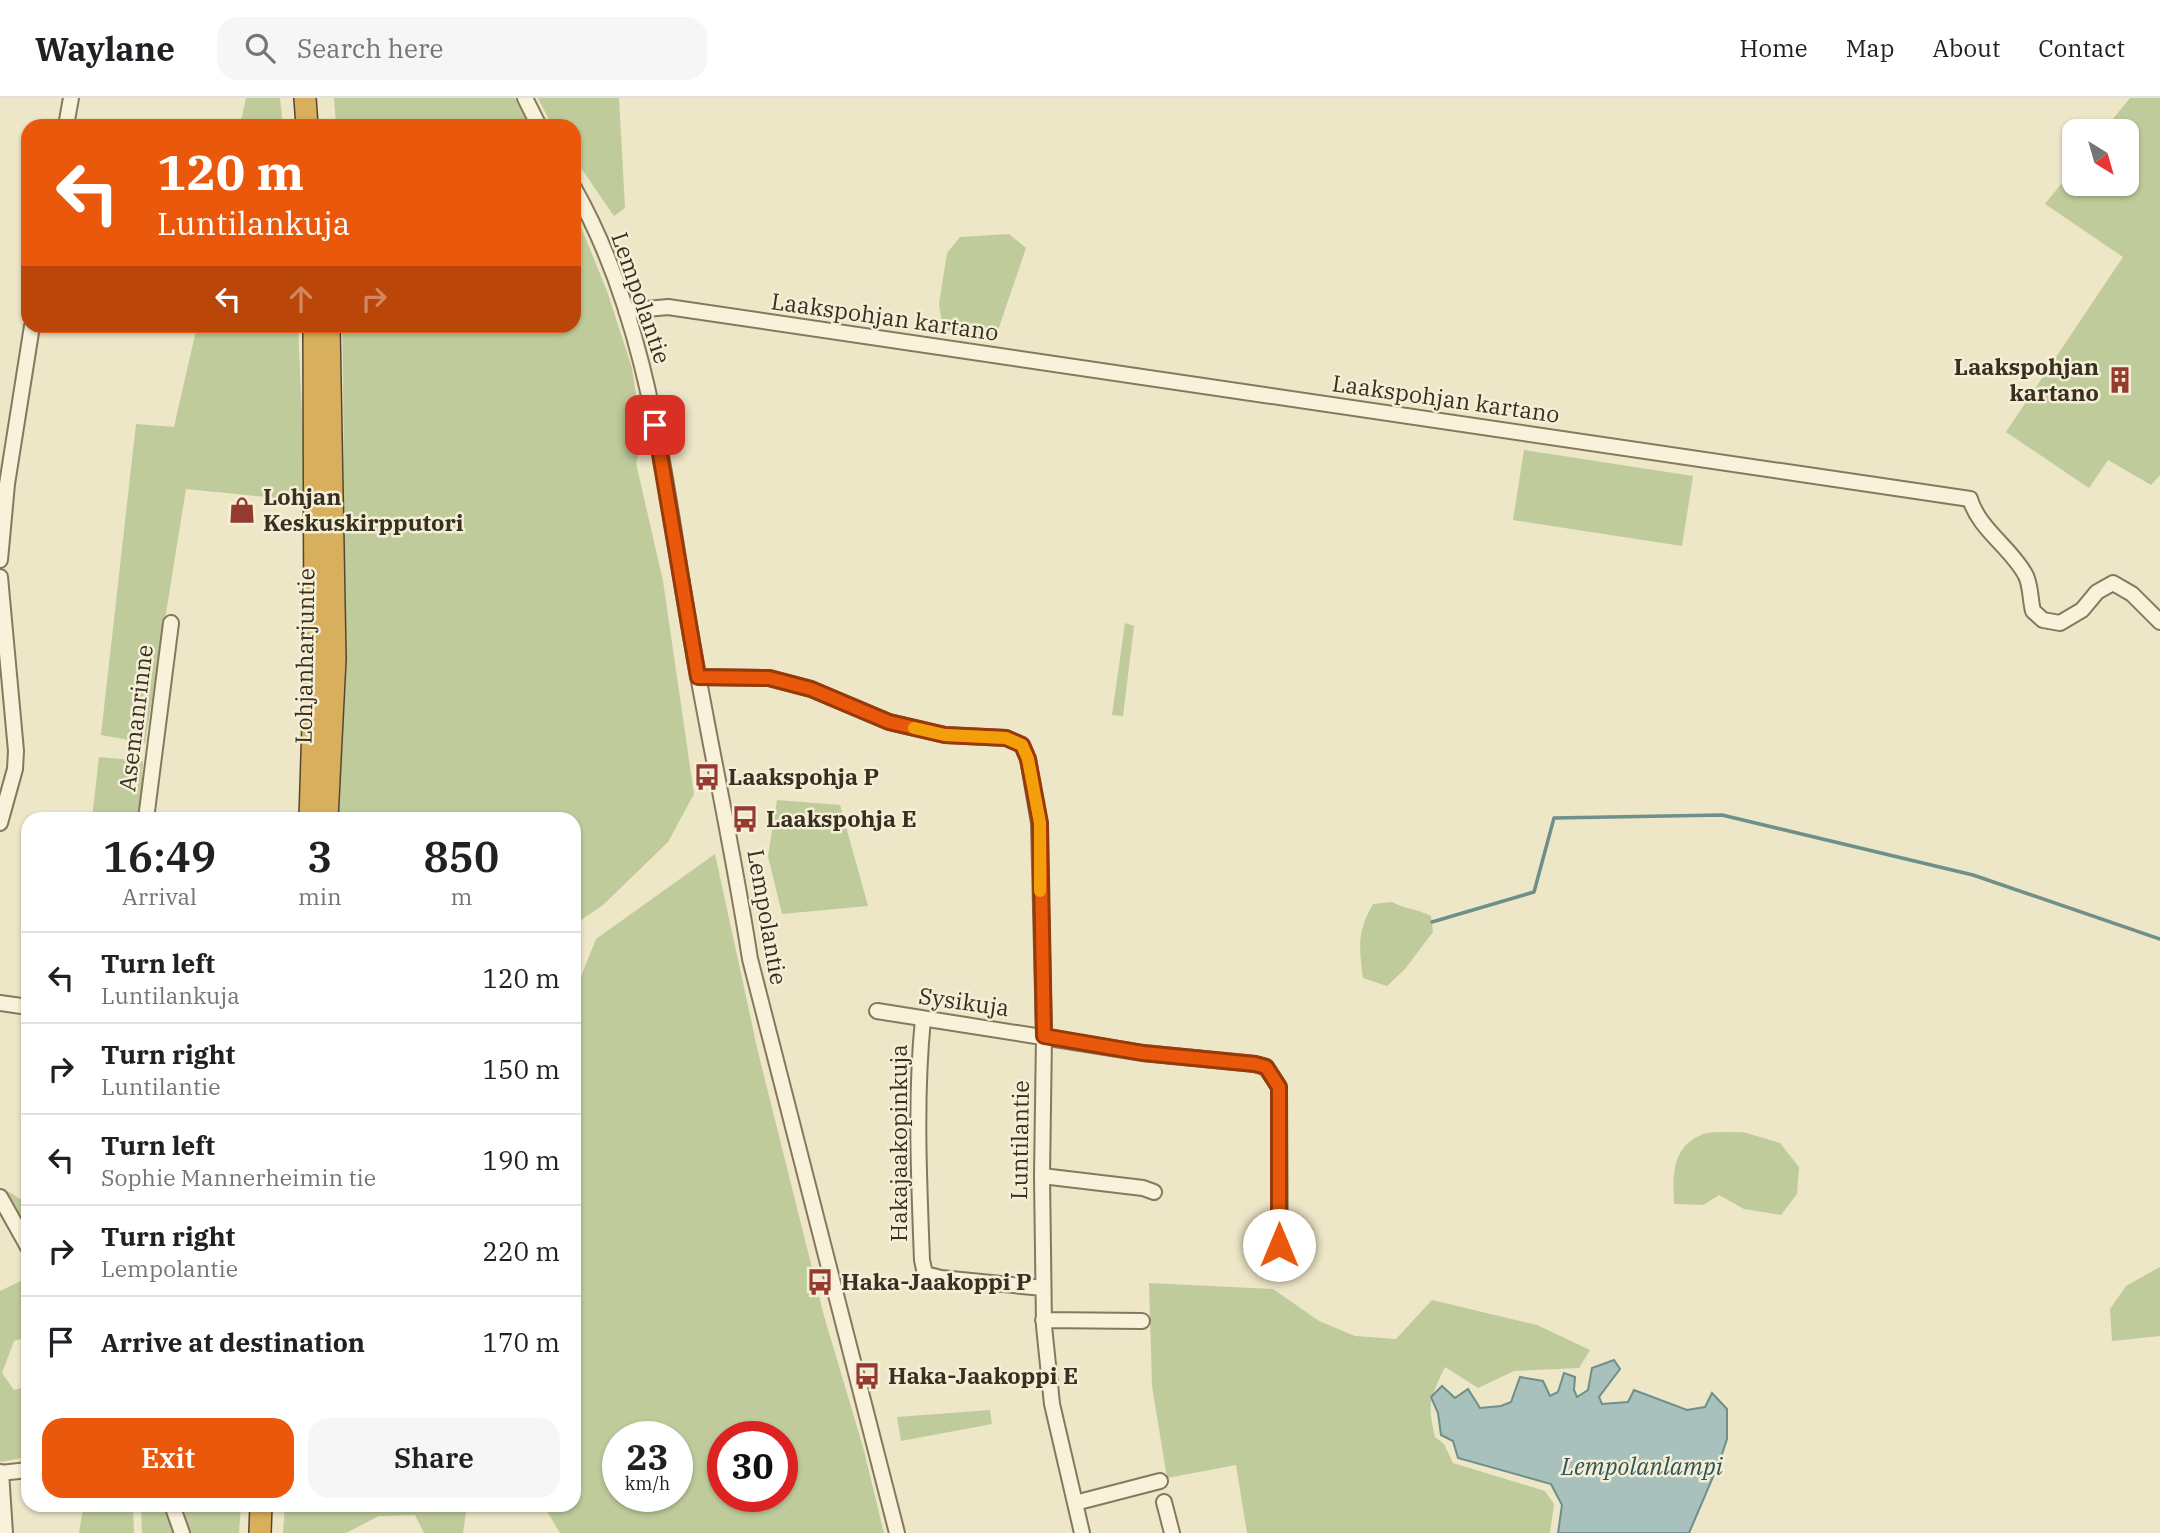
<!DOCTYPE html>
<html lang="en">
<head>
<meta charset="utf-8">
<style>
	body { margin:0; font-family:"IBM Plex Serif",serif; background:#f6f6f6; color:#202124; height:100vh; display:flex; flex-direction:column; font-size:26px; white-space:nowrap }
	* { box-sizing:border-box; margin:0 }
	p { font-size:23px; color:#757577 }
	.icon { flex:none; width:38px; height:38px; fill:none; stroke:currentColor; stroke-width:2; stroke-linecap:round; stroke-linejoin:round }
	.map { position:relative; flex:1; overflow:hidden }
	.drawer { position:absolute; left:21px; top:714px; width:560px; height:700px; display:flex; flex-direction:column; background:#fff; border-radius:21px; box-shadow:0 2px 5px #0004 }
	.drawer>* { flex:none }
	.banner { position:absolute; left:21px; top:21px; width:560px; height:214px; border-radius:21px; box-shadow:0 2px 5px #0004; background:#ea580c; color:#fff; overflow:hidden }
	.needle { width:46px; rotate:143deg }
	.controls { position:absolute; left:2062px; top:21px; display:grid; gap:14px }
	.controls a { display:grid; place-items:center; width:77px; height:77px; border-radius:14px; background:#fff; box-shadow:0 2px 5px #0004; font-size:35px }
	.speed { position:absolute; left:602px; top:1323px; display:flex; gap:14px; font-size:35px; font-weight:700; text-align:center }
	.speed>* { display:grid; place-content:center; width:91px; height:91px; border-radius:50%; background:#fff; box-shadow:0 2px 5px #0004; line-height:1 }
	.speed small { font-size:18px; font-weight:400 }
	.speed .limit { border:10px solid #d22; background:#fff; color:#111 }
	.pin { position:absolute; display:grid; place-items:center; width:60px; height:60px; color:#fff; margin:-30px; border-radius:14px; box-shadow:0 4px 10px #0006 }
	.me { position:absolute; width:77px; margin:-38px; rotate:0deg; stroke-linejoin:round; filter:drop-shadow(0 0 5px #0008) }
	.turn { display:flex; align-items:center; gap:24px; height:147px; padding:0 21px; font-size:32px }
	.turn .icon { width:91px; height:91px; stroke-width:2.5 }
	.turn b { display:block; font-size:49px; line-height:60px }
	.lanes { display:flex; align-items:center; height:66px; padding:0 21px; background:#0003; justify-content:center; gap:35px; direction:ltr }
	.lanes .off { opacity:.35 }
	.eta { display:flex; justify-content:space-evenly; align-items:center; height:119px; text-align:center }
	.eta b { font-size:42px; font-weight:600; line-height:49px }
	.action { display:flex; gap:14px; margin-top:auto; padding:14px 21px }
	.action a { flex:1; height:80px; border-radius:21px; background:#ea580c; color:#fff; font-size:28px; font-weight:600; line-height:80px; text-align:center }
	.action a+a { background:#f6f6f6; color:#202124 }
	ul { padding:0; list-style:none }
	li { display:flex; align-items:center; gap:21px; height:91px; padding:0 21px; border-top:2px solid #e0e0e0 }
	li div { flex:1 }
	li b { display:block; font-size:26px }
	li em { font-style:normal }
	header { display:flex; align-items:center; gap:42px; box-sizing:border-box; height:98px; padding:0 35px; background:#fff; border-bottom:2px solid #e0e0e0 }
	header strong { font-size:33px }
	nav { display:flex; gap:38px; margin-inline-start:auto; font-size:24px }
	.search { width:490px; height:63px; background:#f6f6f6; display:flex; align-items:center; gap:18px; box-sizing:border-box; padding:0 24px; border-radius:21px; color:#757577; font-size:26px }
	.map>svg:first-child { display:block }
	.green { fill:#bfcb9b; fill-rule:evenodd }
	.water { fill:#a8c1bc; stroke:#6e8f8a; stroke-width:2 }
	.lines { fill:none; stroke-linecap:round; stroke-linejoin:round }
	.stream { stroke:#6e8f8a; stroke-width:3.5 }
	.minor-casing { stroke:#87785d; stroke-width:18 }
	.highway-casing { stroke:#564631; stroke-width:24 }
	.minor { stroke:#f8f2da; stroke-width:14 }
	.highway { stroke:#d8af5c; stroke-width:21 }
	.route-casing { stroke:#983908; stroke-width:18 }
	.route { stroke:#ea580c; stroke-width:12 }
	.slow { stroke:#f59e0b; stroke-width:12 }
	.labels { text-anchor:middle; stroke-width:5; stroke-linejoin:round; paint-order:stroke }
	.street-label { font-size:23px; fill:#382f20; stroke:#f4efd6 }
	.poi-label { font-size:23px; font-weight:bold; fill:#382f20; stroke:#f4efd6; text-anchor:start }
	.water-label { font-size:24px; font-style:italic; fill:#305557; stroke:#f4efd6 }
</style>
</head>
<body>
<header>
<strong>Waylane</strong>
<div class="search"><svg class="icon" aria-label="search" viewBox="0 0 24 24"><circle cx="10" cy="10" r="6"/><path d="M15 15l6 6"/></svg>Search here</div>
<nav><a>Home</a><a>Map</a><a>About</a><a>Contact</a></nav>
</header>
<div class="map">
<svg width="2160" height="1435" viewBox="0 0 2160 1435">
	<rect width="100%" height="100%" fill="#ede6c7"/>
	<!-- green -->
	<path class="green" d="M246,0H280L283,28H240Z
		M334,0H515L530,28H336Z
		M538,0H619L625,110L614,118L574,60V28H552Z
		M2130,0H2160V377L2151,387L2108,362L2089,390L2006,334L2123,159L2045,106L2074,70V86H2126V33H2103Z
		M574,112L607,193L632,270L643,344L636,365L663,483L694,696L668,744L603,807L574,827V721H336C342,556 346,392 342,228H574Z
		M1009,136L1026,150L996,238L937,231L942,225L939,206L947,155L960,139Z
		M197,228H298L306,403L186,391L145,645L101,637L136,326L174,329Z
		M1524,352L1693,378L1682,448L1513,422Z
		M1125,525L1134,528L1123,618L1112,617Z
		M99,659L143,663L140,721H92Z
		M777,702L840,707L868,808L782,816L768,758Z
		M715,756L758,954L824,1218L863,1349L884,1435H560L543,1407H574V896L596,841ZM618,1339H677V1398H618ZM723,1339H782V1398H723Z
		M1392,804C1405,811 1417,811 1431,818L1433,834L1405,871L1387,888L1363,880C1359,850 1357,833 1373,806Z
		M1743,1034L1780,1045L1799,1069L1797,1096L1781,1117L1744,1111L1719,1097L1703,1107L1674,1106C1673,1080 1671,1051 1699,1038C1709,1032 1730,1035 1743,1034Z
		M3,1090L28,1106V1135Z
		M2160,1169V1238L2112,1243L2110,1211L2126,1188Z
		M25,1181L28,1186V1239L14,1243L2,1275L14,1292L28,1288V1359L0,1364V1193Z
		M1149,1185L1273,1191L1319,1223L1355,1238L1396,1241L1432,1202L1537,1227L1590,1252L1579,1270L1514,1273L1478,1290L1445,1269C1430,1300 1427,1305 1435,1339L1444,1346L1453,1365L1545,1393L1554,1406L1550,1435H1247L1236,1367L1167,1380L1152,1288Z
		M990,1312L992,1326L901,1343L897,1319Z
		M80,1407H133L134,1435H79L83,1411Z
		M141,1407H164L174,1435H142Z
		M182,1407H241L239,1435H191Z
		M285,1407H467L463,1435H424L415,1417L379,1418L346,1435H283Z"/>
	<!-- water -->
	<path class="water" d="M1614,1262L1620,1271L1599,1299L1602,1306L1628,1304L1634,1292L1687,1312L1705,1309L1712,1295L1727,1311V1341L1719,1365L1689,1435H1558L1562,1407L1551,1386L1458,1360L1453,1343L1441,1337L1438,1315L1431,1299L1442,1288L1455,1300L1468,1291L1480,1310L1501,1308L1511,1304L1520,1279L1543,1283L1550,1298L1558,1294L1564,1275L1575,1279L1574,1292L1577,1299L1588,1292L1592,1270Z"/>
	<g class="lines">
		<!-- stream -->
		<path class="stream" d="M1432,824L1534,794L1554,720L1722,717L1973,777L2160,841"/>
		<defs>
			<path id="minor" d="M525,0L539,28
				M66,28L71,0
				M574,90C650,224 664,384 690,533C709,643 733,751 750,861L897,1435
				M626,213L668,209L1970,401C1979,431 2010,449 2025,476C2031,486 2030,502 2033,513L2043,522L2060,525L2082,512L2097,494L2113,485L2132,496L2160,524
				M0,462L7,386L32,228
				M0,479L16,653L15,671L0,725
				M698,579L769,580L811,591L889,624L945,637L1006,640L1022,647L1028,661L1039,725L1044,938L1042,1078L1044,1228L1052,1306L1082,1435
				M146,721L171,525
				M0,905L28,909
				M877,913L1143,955L1255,966L1266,969L1279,989L1280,1173
				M923,921C915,1001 919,1082 922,1162L925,1176L941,1180L1043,1190
				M1042,1078L1143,1090L1154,1094
				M0,1099L28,1149
				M1043,1222L1142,1223
				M1,1374L5,1435
				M0,1375L28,1372
				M1164,1404L1172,1435
				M1075,1405L1160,1383
				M172,1407L182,1435"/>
			<path id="highway" d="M305,0L307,28
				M310,721L315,564L314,228
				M327,721L335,561L329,228
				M260,1435L261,1407"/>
		</defs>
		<!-- minor casing -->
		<use href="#minor" class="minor-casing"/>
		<!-- highway casing -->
		<use href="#highway" class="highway-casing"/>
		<!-- minor -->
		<use href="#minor" class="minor"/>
		<!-- highway -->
		<use href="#highway" class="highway"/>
	</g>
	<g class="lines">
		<defs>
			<path id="route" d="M655,327L698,579L769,580L811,591L889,624L945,637L1006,640L1022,647L1028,661L1040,725L1044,938L1143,955L1255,966L1266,969L1279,989V1147"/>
		</defs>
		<!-- route casing -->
		<use href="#route" class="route-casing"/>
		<!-- route -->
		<use href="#route" class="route"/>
		<!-- slow -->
		<path class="slow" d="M914,630L945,637L1006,640L1022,647L1028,661L1040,725V793"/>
	</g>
	<!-- icons -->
	<defs>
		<symbol id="building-bare" viewBox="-9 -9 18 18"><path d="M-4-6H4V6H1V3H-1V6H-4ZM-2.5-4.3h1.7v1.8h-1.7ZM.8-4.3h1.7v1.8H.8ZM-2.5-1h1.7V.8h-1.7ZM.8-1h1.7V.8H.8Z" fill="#943a2f" stroke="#f4efd6" stroke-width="2.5" paint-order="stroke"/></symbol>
		<symbol id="shop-bare" viewBox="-9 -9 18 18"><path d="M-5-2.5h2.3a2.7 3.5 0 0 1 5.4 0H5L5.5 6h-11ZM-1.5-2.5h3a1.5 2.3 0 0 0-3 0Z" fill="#943a2f" stroke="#f4efd6" stroke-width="2.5" paint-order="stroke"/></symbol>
		<symbol id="bus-bare" viewBox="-9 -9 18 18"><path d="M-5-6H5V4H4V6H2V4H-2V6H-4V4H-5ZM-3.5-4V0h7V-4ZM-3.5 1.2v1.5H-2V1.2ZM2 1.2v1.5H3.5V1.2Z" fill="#943a2f" stroke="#f4efd6" stroke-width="2.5" paint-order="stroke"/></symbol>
	</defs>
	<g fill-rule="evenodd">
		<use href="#building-bare" x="2101" y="263" width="38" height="38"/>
		<use href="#shop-bare" x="223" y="393" width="38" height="38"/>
		<use href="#bus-bare" x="688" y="660" width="38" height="38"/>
		<use href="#bus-bare" x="726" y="702" width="38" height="38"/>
		<use href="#bus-bare" x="801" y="1165" width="38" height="38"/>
		<use href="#bus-bare" x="848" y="1259" width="38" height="38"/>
	</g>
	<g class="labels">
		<!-- street labels -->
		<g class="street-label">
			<text transform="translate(641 200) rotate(71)" y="8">Lempolantie</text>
			<text transform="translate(885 219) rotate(8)" y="8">Laakspohjan kartano</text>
			<text transform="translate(1446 301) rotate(8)" y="8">Laakspohjan kartano</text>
			<text transform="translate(305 558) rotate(-89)" y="8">Lohjanharjuntie</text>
			<text transform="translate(136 620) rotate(-83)" y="8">Asemanrinne</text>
			<text transform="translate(767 819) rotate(80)" y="8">Lempolantie</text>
			<text transform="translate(964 904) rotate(8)" y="8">Sysikuja</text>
			<text transform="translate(1020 1042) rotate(-89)" y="8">Luntilantie</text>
			<text transform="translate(899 1045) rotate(-90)" y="8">Hakajaakopinkuja</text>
		</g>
		<!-- poi labels -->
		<g class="poi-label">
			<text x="2099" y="277" text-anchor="end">Laakspohjan<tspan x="2099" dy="26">kartano</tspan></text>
			<text x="263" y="407">Lohjan<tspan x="263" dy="26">Keskuskirpputori</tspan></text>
			<text x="728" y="687">Laakspohja P</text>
			<text x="766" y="729">Laakspohja E</text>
			<text x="841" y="1192">Haka-Jaakoppi P</text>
			<text x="888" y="1286">Haka-Jaakoppi E</text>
		</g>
		<!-- water labels -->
		<g class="water-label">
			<text x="1642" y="1377">Lempolanlampi</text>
		</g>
	</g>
</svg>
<div class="controls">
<a><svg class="needle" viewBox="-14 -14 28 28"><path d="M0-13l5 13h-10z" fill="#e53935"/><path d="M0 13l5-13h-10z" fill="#757577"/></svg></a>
</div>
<div class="speed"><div>23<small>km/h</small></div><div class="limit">30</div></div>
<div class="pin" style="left:655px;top:327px;background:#d93025"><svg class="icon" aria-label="arrive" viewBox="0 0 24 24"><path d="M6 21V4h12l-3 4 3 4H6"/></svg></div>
<svg class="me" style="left:1279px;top:1147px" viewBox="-20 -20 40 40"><circle r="19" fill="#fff"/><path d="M0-13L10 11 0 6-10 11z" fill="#ea580c"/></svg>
<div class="banner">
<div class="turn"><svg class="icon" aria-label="left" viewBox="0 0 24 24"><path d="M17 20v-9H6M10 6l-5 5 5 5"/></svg><div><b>120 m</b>Luntilankuja</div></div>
<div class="lanes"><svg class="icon" aria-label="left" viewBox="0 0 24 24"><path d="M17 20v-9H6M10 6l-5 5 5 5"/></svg><svg class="icon off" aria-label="ahead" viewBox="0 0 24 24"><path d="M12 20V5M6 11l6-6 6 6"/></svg><svg class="icon off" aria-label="right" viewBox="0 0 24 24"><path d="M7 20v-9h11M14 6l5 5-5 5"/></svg></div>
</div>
<section class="drawer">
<div class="eta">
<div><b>16:49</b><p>Arrival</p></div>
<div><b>3</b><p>min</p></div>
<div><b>850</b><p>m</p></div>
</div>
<ul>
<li><svg class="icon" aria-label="left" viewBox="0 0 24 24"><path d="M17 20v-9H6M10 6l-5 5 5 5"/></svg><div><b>Turn left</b><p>Luntilankuja</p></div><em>120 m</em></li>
<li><svg class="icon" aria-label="right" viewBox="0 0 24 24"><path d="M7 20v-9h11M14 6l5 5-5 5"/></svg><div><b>Turn right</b><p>Luntilantie</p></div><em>150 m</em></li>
<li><svg class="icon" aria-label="left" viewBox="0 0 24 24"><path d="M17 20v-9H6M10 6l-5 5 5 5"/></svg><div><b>Turn left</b><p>Sophie Mannerheimin tie</p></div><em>190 m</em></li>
<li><svg class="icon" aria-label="right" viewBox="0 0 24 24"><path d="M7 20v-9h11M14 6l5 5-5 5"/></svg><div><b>Turn right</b><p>Lempolantie</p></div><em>220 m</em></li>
<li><svg class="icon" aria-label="arrive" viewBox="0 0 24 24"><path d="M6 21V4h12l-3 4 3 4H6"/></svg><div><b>Arrive at destination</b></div><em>170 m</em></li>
</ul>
<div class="action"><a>Exit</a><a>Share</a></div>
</section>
</div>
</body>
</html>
